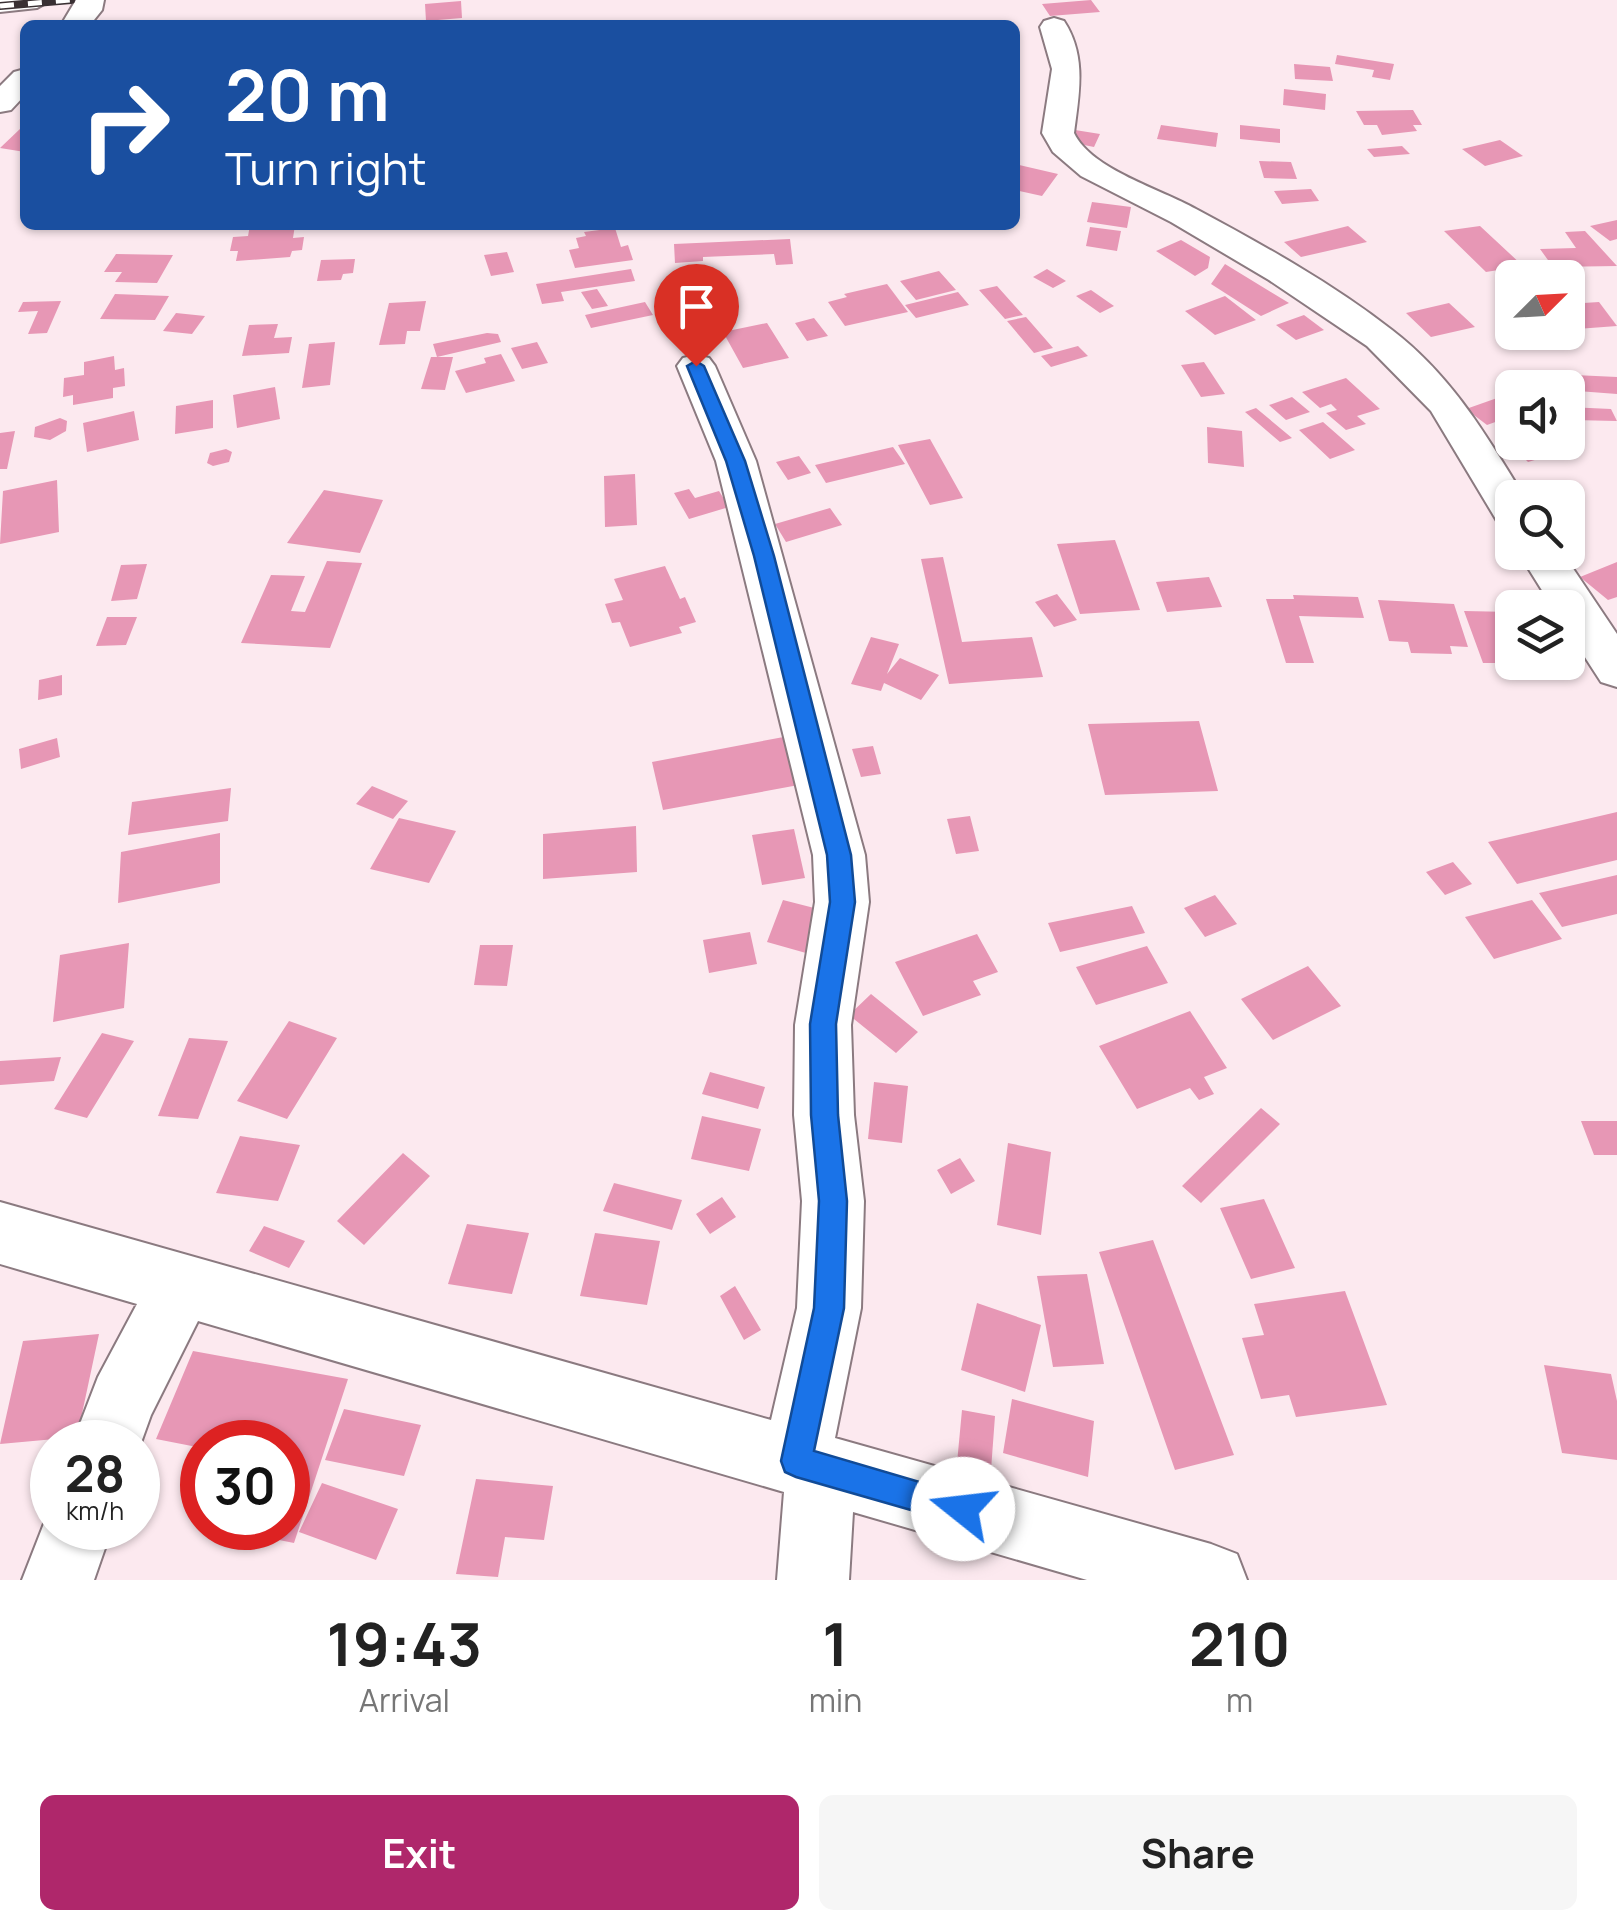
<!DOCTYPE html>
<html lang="en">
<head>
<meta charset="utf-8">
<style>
	body { margin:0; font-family:Manrope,sans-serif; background:#f6f6f6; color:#222; height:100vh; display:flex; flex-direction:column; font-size:38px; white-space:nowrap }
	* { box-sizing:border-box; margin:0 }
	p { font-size:32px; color:#767676 }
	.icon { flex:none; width:55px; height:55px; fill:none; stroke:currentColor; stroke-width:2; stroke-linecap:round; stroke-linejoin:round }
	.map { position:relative; height:1580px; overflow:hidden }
	.panel { display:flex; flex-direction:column; background:#fff; flex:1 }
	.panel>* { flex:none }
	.top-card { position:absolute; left:20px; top:20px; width:1000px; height:210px; border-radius:15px; box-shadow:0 2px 8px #0004; background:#1a4fa0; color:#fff; overflow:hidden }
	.needle { width:65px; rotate:66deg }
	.buttons { position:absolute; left:1495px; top:260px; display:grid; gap:20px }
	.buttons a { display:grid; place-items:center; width:90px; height:90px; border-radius:15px; background:#fff; box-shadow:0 2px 8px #0004; font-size:50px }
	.speed { position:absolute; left:30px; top:1420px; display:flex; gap:20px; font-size:50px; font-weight:700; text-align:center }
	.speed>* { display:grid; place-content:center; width:130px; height:130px; border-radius:50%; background:#fff; box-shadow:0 2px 8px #0004; line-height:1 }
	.speed small { font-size:25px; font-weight:400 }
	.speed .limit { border:15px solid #d22; background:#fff; color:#111 }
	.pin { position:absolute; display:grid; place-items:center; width:85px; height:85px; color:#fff; margin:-102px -42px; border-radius:50% 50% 50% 0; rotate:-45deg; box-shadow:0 0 10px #0007 }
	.pin .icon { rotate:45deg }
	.me { position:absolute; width:110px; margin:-55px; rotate:286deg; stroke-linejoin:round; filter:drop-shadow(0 0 8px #0008) }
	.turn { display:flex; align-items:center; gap:35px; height:210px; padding:0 40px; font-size:45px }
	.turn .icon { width:130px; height:130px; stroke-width:2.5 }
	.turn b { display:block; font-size:70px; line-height:85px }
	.eta { display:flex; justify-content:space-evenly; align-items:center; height:170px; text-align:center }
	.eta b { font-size:60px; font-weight:700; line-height:70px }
	.primary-button { display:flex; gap:20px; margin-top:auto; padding:20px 40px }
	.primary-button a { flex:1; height:115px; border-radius:15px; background:#af276b; color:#fff; font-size:40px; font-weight:700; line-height:115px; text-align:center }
	.primary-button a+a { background:#f6f6f6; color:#222 }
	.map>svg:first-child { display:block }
	.building { fill:#e797b5 }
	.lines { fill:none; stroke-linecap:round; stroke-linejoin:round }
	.street-casing { stroke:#8b7a80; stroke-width:4 }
	.street { fill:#fff; fill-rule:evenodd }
	.rail-casing { stroke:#393033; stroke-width:8 }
	.rail { stroke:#fff; stroke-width:5; stroke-dasharray:14; stroke-linecap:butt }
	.route { fill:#1a73e8; stroke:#114b97; stroke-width:2.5 }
</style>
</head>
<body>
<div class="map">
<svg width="1617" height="1580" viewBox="0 0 1617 1580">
	<rect width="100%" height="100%" fill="#fce9ef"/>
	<!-- building -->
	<path class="building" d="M1091,0L1100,12L1050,16L1042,4Z
		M461,1L462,18L426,21L425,4Z
		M1337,55L1394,64L1390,80L1372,77L1374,70L1335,64Z
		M1294,64L1330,67L1333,81L1295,79Z
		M1284,89L1326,94L1325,110L1283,105Z
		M1413,110L1422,125H1413L1417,131L1382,135L1377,125H1364L1356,111Z
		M1161,125L1218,133L1216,147L1157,139Z
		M1240,125L1280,129V143L1240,139Z
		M21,128L25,129V152L0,148Z
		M1075,130L1100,134L1094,147L1069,142Z
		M1500,140L1523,156L1485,166L1462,149Z
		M1402,146L1410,154L1374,157L1367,149Z
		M1259,161L1291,162L1297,179L1264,178Z
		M1015,164L1058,174L1042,196L1015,190Z
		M1311,189L1319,201L1282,204L1274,191Z
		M1092,202L1131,207L1127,228L1087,222Z
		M1617,220V239L1610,241L1590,226Z
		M250,225H295L293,238L304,237L302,250L292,251L290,257L236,261L238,251H230L233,237L248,236Z
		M1348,226L1367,242L1301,257L1284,242Z
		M1480,226L1523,266L1486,272L1444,231Z
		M1090,227L1121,231L1117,251L1086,246Z
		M615,228L621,247L628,245L633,260L575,268L569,250L579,248L576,238L586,236L584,232Z
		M1585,231L1617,266L1553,267L1540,249L1576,248L1565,232Z
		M790,239L793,264L776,265L774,254L703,257V261L675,263L674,244Z
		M1181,240L1210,257L1208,268L1195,276L1156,251Z
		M507,252L514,272L491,276L484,255Z
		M116,254L173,255L157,283L115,282L122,272H104Z
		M355,259L353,273L343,274L341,280L317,281L321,260Z
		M1225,264L1289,303L1261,316L1211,284Z
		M631,269L635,281L561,292L564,301L542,304L536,284Z
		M1047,269L1066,281L1053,288L1033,277Z
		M939,271L956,290L916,300L900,281Z
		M887,284L908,312L845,326L828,302L847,297L844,294Z
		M997,286L1023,315L1005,319L979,290Z
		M597,289L608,306L592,309L581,292Z
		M1091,290L1114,306L1100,313L1076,296Z
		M958,292L969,305L916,318L905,305Z
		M115,294L169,296L155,320L100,319Z
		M1225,296L1256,320L1215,335L1185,311Z
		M61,301L47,333L28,334L38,311L18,312L23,302Z
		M426,301L420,331H407L405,344L379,345L389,303Z
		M645,302L653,315L591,328L585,315Z
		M1599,302L1617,326L1577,329L1568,316V304Z
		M1449,303L1475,327L1431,337L1406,313Z
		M176,313L205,316L192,334L163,331Z
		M1304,315L1324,330L1296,340L1276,325Z
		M1026,317L1053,348L1034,353L1007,321Z
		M814,318L828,336L807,341L795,323Z
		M767,323L789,358L743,368L723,332Z
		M278,324L274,338L292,337L289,353L242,356L249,325Z
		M487,333L498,334L501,342L437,357L433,344Z
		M335,342L330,385L302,388L309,344Z
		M537,342L548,363L522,369L511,348Z
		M1078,346L1088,356L1051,367L1041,356Z
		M501,354L515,381L466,393L455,371L486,363L484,358Z
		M114,356L115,370L124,368L125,386L113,388V398L73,405V395L63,397L64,378L84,375V362Z
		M431,357H453L445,390L421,389Z
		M1204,362L1225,394L1201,397L1181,365Z
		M1532,373L1617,377V394L1538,388Z
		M1346,378L1380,409L1357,416L1366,424L1346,430L1326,413L1337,410L1331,404L1320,408L1302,392Z
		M275,387L280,419L237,428L233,395Z
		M1292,397L1310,412L1286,420L1269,405Z
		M1500,397L1512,406V416L1487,425L1466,409Z
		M213,400V428L175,434L176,406Z
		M1568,407L1611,409L1617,421L1573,420Z
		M1256,408L1292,438L1280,442L1245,412Z
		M134,411L139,440L87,452L83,423Z
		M60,418L67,421L66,431L50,440L34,437L35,427Z
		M1323,422L1355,450L1330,459L1299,430Z
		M1207,427L1242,431L1244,467L1208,463Z
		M15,431L7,469H0V433Z
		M930,439L963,498L930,505L898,445Z
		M1542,443L1555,454L1528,462L1516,450Z
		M893,447L905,464L826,483L815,465Z
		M226,449L232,452L229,462L213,466L207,463L210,453Z
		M799,456L811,473L788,480L776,462Z
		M635,474L637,525L605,527L604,476Z
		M57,480L59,532L0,544L3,491Z
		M689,489L695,498L719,491L729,507L689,519L674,493Z
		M324,490L383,500L360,553L287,543Z
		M830,508L842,525L786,542L775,524Z
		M1115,540L1140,610L1080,614L1057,544Z
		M943,557L962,642L1032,637L1043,677L949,684L921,559Z
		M327,561L362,563L330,648L241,643L271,575L305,576L291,611L305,612Z
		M1617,562V597L1608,600L1580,577Z
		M147,564L137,599L111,601L121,565Z
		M665,566L680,599L685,597L696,622L679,627L682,633L630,647L620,622L612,623L605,604L623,600L614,579Z
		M1209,577L1222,607L1167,612L1156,582Z
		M1057,594L1077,620L1054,627L1035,602Z
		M1293,595L1358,597L1364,618L1299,616L1314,663H1286L1266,599H1294Z
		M1378,600L1454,604L1468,647L1450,646L1452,654L1411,653L1408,642L1389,641Z
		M1464,611L1512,612V663H1483Z
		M107,617H137L126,645L96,646Z
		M871,637L899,644L887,674L900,658L939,675L921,700L884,683L881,691L851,684Z
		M62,675V695L38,700L39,680Z
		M1199,721L1218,791L1105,795L1088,724Z
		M789,736L804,784L663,810L652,762Z
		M57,738L60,757L21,769L19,749Z
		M873,746L881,774L861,777L852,749Z
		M372,786L408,801L393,819L356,804Z
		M231,788L228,821L128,835L132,802Z
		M1617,812V860L1517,884L1488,842Z
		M970,816L979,851L956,854L947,819Z
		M399,818L456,831L429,883L370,869Z
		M636,826L637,872L543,879V834Z
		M794,829L805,878L762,885L752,835Z
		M220,833V883L118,903L121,852Z
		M1453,862L1472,884L1445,895L1426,872Z
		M1617,875V914L1562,927L1539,893Z
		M1215,895L1237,924L1205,937L1184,908Z
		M783,900L822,910L806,953L767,942Z
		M1532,900L1562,939L1494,959L1465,917Z
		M1132,906L1145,933L1060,952L1048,923Z
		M750,932L757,964L709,973L703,940Z
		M977,934L998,972L973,981L981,995L923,1016L895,962Z
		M129,943L124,1008L53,1022L60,955Z
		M480,945H513L507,986L474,985Z
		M1147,946L1168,983L1096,1005L1076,967Z
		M1308,966L1341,1006L1273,1040L1241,999Z
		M871,994L918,1032L896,1053L849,1015Z
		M1190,1011L1227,1068L1204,1077L1214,1094L1199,1100L1190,1088L1137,1109L1099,1046Z
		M289,1021L337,1038L287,1119L237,1101Z
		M102,1033L134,1041L87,1118L54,1109Z
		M189,1038L228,1041L198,1119L158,1116Z
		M61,1057L54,1081L0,1085V1061Z
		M710,1072L765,1087L758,1109L702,1094Z
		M874,1082L908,1086L902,1143L868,1139Z
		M1261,1108L1280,1124L1201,1203L1182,1186Z
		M702,1116L761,1129L749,1171L691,1159Z
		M1581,1121H1617V1155H1594Z
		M240,1136L300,1145L278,1201L216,1193Z
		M1008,1143L1051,1152L1041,1235L997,1225Z
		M403,1153L430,1176L364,1245L337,1221Z
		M960,1158L975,1181L951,1194L937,1170Z
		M614,1183L682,1200L672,1230L603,1211Z
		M722,1197L736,1217L710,1234L696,1214Z
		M1264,1199L1295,1268L1251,1279L1220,1208Z
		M467,1224L529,1233L512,1294L448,1284Z
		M264,1226L305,1241L289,1268L249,1251Z
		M595,1233L660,1241L647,1305L580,1296Z
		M1153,1240L1234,1455L1175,1470L1099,1252Z
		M1087,1274L1104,1364L1053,1367L1037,1276Z
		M735,1286L761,1330L744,1340L720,1296Z
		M1345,1291L1387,1405L1296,1417L1289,1395L1261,1399L1242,1338L1264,1335L1254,1304Z
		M977,1303L1041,1325L1025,1392L961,1370Z
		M99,1334L77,1437L0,1444L23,1341Z
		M193,1351L348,1379L294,1543L224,1529L288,1528V1442H202V1448L156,1439Z
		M1544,1365L1611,1374L1617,1401V1460L1562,1453Z
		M1012,1399L1094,1421L1088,1477L1003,1453Z
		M344,1409L421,1425L404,1476L325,1460Z
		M962,1410L995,1416L991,1470L957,1463Z
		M476,1479L553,1486L544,1540L505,1537L498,1577L456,1574Z
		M322,1483L398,1509L376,1560L299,1532Z"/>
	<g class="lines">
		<defs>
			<path id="street" d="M0,0H51L37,8L0,12Z
				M76,0H104L102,10L90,25H61Z
				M1054,18L1064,21C1087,56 1079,94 1074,133C1092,170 1161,189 1196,209C1263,245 1332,283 1392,330C1452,376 1486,435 1525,498H1512V525L1497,521L1431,411L1367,346L1269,280L1171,222L1081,176L1053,152L1042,133L1052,69L1040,27L1044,21Z
				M25,69V95L11,110L0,112V86L14,72Z
				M696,355L709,358L715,366L756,461L865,855L869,902L851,1025L854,1115L864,1201L861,1308L835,1438L1211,1544L1237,1554L1247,1580H1087L853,1512L849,1580H777L784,1492L198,1321L151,1415L138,1451V1442H73L98,1377L137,1304L0,1264V1202L771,1420L797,1308L802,1201L794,1115L795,1025L815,902L813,855L716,461L677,366L683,358Z
				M1518,552H1562L1617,634V687L1601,682L1568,631V608H1553Z
				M52,1503V1528H112L94,1580H22Z"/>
		</defs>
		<!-- street casing -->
		<use href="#street" class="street-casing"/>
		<!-- street -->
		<use href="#street" class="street"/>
		<defs>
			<path id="rail" d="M0,6L71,0"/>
		</defs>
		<!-- rail casing -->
		<use href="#rail" class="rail-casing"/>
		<!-- rail -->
		<use href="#rail" class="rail"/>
	</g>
	<!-- route -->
	<path class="route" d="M696,361L704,366L745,461L774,556L851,855L855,902L836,1024L838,1115L847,1201L844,1308L814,1451L974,1498L979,1509L974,1520L963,1525L796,1477L785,1472L781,1461L814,1308L819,1201L811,1115L810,1024L830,902L827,855L754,556L726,461L687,366Z"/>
</svg>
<div class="buttons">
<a><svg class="needle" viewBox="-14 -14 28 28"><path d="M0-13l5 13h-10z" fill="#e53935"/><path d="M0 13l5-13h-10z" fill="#767676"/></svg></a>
<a><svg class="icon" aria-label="sound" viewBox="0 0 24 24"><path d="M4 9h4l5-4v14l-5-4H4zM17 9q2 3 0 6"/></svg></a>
<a><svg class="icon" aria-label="search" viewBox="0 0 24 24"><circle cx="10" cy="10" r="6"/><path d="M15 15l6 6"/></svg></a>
<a><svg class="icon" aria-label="layers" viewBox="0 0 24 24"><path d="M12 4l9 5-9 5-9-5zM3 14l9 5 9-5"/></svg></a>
</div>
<div class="speed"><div>28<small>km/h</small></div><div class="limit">30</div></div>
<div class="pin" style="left:696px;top:366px;background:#d93025"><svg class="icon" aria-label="arrive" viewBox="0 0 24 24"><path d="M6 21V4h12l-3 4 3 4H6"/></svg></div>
<svg class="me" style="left:963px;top:1509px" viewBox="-20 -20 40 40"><circle r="19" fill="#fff"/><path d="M0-13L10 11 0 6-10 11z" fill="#1a73e8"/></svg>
<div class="top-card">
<div class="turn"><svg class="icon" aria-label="right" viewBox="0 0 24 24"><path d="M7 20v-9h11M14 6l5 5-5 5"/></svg><div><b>20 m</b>Turn right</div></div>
</div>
</div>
<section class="panel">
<div class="eta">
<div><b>19:43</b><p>Arrival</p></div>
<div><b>1</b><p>min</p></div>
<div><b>210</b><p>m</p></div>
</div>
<div class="primary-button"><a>Exit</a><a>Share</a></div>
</section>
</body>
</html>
